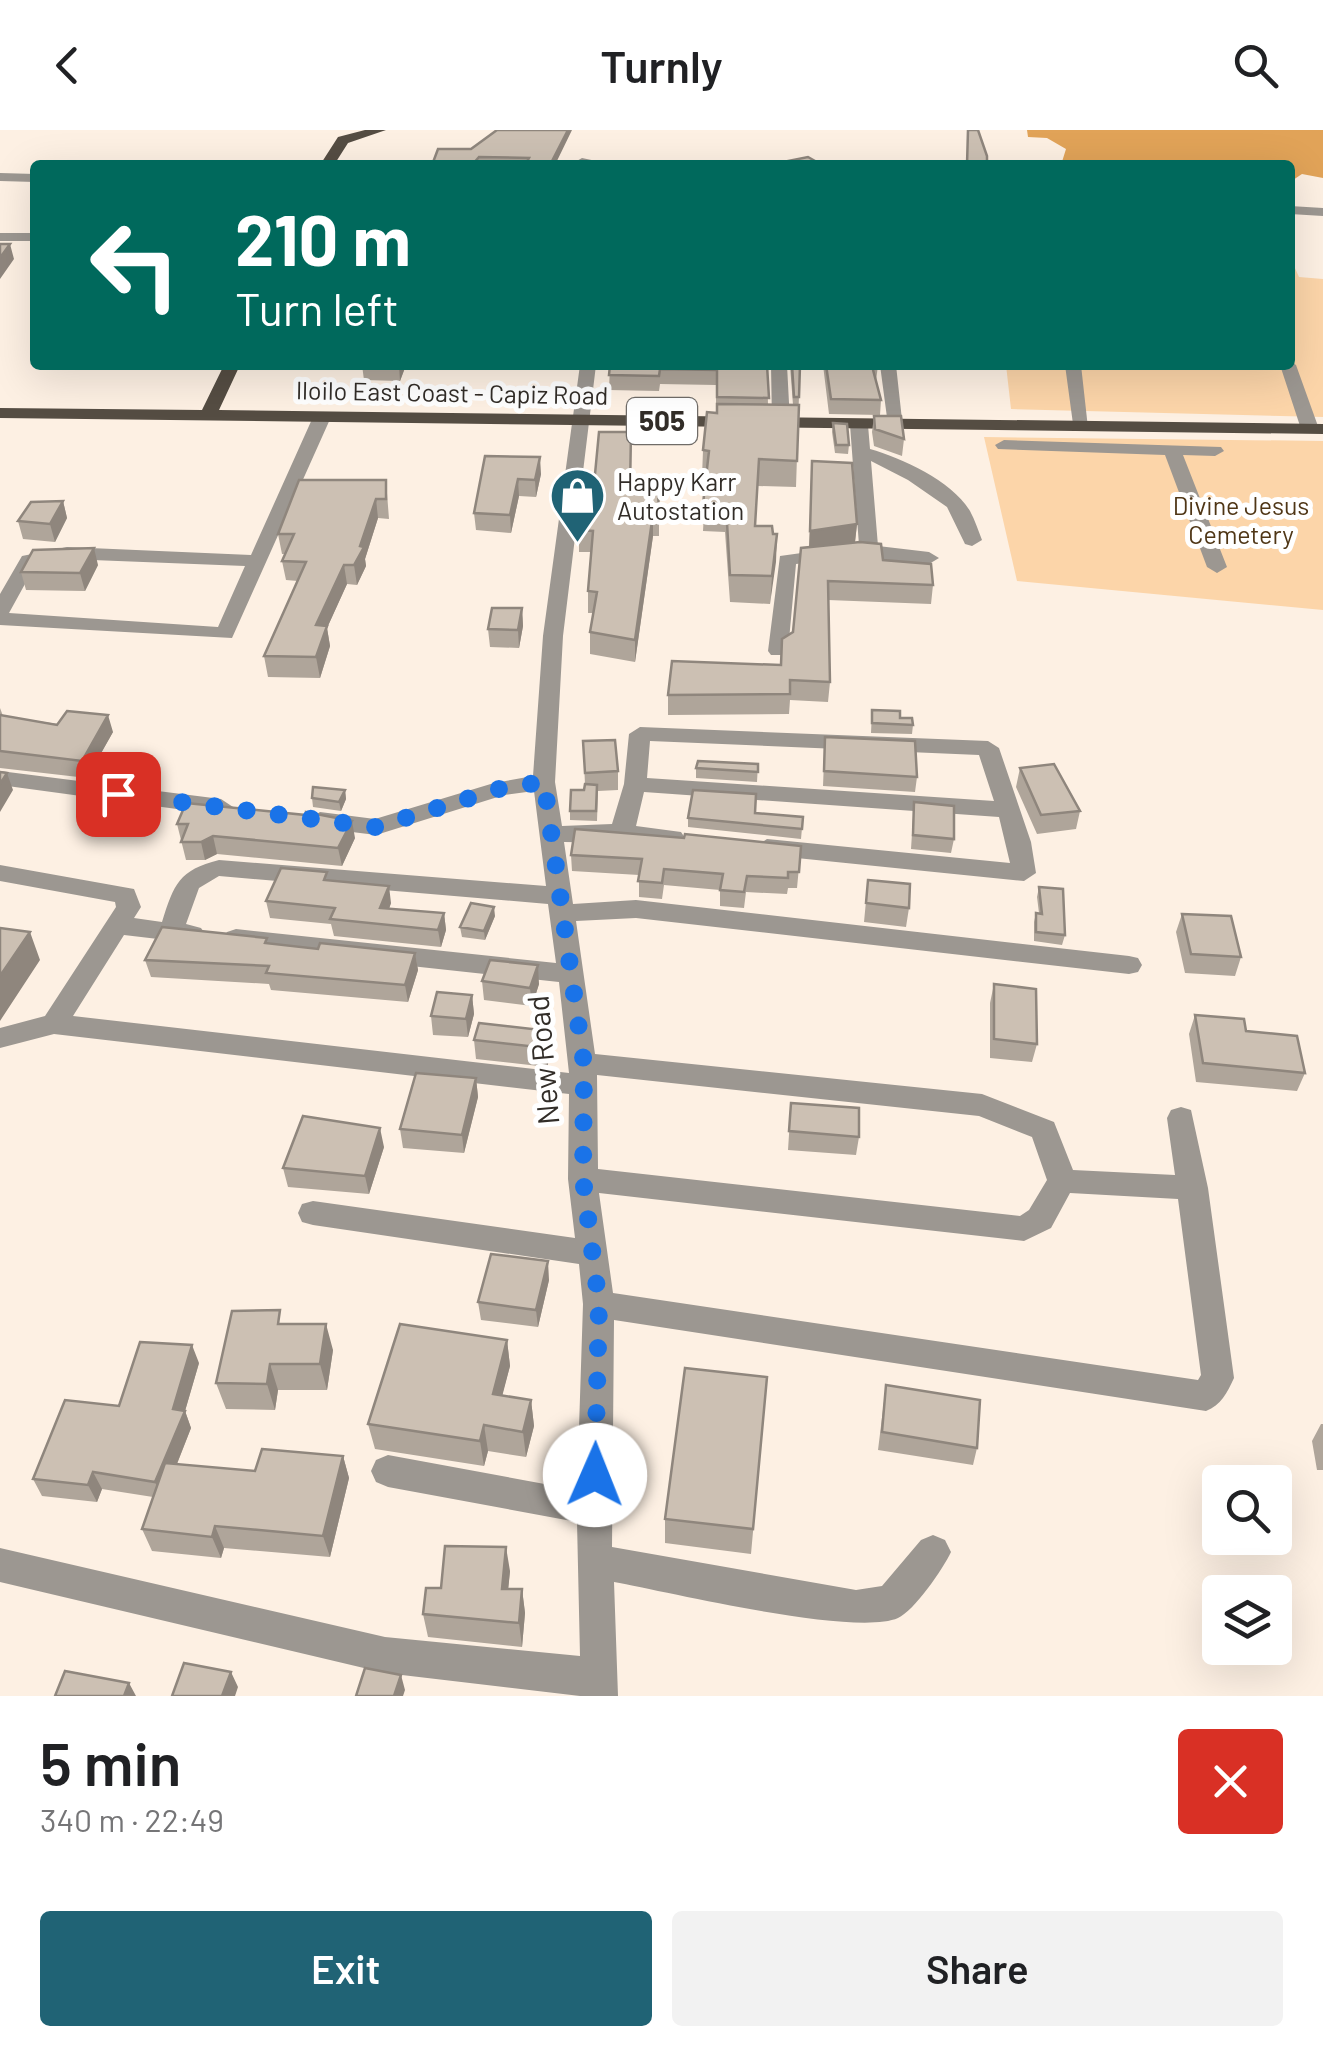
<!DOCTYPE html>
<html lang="en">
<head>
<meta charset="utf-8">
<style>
	body { margin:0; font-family:Barlow,sans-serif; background:#f2f2f2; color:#202124; height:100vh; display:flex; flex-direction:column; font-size:38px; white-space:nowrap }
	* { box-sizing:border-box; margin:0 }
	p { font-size:32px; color:#757577 }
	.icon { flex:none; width:55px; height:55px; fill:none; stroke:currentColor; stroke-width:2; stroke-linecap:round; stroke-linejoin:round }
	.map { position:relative; height:1566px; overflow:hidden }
	.drawer { display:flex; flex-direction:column; background:#fff; flex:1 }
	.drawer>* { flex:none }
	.guide { position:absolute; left:30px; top:30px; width:1265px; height:210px; border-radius:10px; box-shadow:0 10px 40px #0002; background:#00695c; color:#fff; overflow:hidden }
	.fabs { position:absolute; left:1202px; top:1335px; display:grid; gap:20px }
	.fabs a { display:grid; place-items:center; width:90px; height:90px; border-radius:10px; background:#fff; box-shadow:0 10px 40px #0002; font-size:50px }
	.pin { position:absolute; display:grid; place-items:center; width:85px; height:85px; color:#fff; margin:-42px; border-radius:20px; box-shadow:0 5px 15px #0006 }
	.me { position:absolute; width:110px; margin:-55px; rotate:1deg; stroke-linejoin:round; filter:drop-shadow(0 0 8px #0008) }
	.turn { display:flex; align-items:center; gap:35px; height:210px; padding:0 40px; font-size:45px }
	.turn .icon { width:130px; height:130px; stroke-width:2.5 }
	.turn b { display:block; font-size:70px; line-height:85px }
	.round { display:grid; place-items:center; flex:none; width:105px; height:105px; border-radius:10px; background:#f2f2f2 }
	.overview { display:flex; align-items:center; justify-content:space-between; height:170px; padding:0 40px }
	h1 { font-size:60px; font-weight:600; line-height:75px }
	.action { display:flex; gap:20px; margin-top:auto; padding:20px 40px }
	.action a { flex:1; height:115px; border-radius:10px; background:#206375; color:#fff; font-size:40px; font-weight:600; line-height:115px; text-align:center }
	.action a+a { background:#f2f2f2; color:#202124 }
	header { display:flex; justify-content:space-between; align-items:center; height:130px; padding:0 40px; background:#fff; font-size:45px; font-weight:600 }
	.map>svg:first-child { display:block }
	.green { fill:#fcd5a9 }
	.forest { fill:#e1a358 }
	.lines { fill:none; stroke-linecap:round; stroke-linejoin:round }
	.minor { fill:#9c9791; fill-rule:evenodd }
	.major { fill:#554d43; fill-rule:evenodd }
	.wall { fill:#afa59a }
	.shaded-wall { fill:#8f867d }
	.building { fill:#ccc0b3; stroke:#8f867d; stroke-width:2.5 }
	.route { stroke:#1a73e8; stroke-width:18; stroke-dasharray:0 32.4 }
	.labels { text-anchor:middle; stroke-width:10; stroke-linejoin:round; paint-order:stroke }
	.far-street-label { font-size:25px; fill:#322d28; stroke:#fff }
	.far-poi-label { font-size:25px; fill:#322d28; stroke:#fff; text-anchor:start }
	.far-park-label { font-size:25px; fill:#4f3616; stroke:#fff }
	.shield { fill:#fff; stroke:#706c68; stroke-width:2.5 }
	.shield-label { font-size:28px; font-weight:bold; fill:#322d28 }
	.street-label { font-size:30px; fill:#322d28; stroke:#fff }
</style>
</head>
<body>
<header><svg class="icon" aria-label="back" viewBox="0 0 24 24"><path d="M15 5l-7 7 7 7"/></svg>Turnly<svg class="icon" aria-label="search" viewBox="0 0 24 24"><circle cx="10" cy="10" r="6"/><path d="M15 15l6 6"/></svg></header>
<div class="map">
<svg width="1323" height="1566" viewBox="0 0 1323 1566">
	<rect width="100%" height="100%" fill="#fdf0e3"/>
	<!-- green -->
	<path class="green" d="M1290,127L1299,147L1323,149V287L1011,279L1006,235H1290Z
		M984,307L1323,311V480L1017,451Z"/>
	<!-- forest -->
	<path class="forest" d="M1027,0H1323V48L1302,44L1290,52V35H1061L1066,19L1047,8L1028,7Z"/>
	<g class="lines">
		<!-- minor -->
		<path class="minor" d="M582,28L601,32L603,35H577L575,32Z
			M0,43L35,44V52L0,51Z
			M1290,76L1323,78V86L1290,84Z
			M0,103H35V111H0Z
			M1290,231L1296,235L1319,299L1316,303L1301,299L1280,235H1290Z
			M580,235H596L563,506L555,652L562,696L612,694L624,654L629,604L640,597L988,611L999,618L1031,712L1036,743L1024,751L767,725L755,717L767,709L1010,733L999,687L644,662L636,696L681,702L685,708L681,714L564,712L573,774L636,770L1129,826L1138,828L1142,835L1138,842L1129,844L636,788L576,791L595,924L982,964L1054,992L1073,1040L1175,1045L1167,988L1171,980L1181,977L1191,980L1208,1058L1234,1248C1227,1263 1221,1275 1206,1281L614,1190L612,1417L856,1460L882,1456L921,1410L933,1405L945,1410L951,1422C943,1439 914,1481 898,1488C855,1507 669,1462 614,1452L618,1566H580L385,1543L0,1452V1418L385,1507L580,1526L577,1392L388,1357L376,1352L371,1341L376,1330L388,1325L577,1360L583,1174L579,1134L313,1095L302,1092L298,1083L302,1074L313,1071L575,1108L568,1049L569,964L54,904L0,918V898L45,886L116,777L115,772L0,751V735L134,759L141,777L134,788L162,792C174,754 179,740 219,730L546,756L534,661L504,665L376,705L320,698L308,690L320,682L375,689L494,653L533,646L543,506ZM650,611L979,625L994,671L647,648ZM219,746L548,774L556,833L236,799L227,802L223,808L227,814L236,817L559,852L569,943L73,886L124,805L192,813L201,810L205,804L201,798L186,794L199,758ZM597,945L979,986L1032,1007L1047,1050L1029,1080L1020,1086L598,1039ZM599,1063L1024,1111L1051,1098L1070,1063L1178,1069L1201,1245L1198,1250L613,1163Z
			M771,235H787L790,292L781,297L772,292Z
			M880,235H896L903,299L888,295Z
			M1065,235H1081L1088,298L1073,294Z
			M322,282L331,287L232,508L0,495V464L22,426L67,417L251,425L313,287ZM67,429L245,436L218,497L9,483L36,434Z
			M859,290L868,295L870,319C902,328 952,351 970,381C975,390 978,400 982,410L972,416L965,414L947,377L908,350L871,331L878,416L929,422L939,428L929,434L858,427L796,434L788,521L785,525H771L768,521L780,426L859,415L850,295Z
			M1004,310L1221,317L1224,321L1215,326L1183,325L1227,437L1217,443L1207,437L1165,325L998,319L995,315Z
			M0,641L221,669L233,677L221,685L0,655Z"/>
		<!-- major -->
		<path class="major" d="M365,0H386L348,13L334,35H320L338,7Z
			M224,235H240L219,280L1323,294V304L0,288V278L202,280Z"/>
	</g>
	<!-- wall -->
	<path class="wall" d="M497,0L555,35H432L471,19Z
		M362,235H406L400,251L364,250Z
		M610,235H767L768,275H793L790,235H800L796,357L758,356L755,396L773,404H777L770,474L730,472L725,402L703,401L706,347H702L703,320L716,283V255L660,254L659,261L609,260Z
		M823,235H878L876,251L881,270L880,285L829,284Z
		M874,286L904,309L902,326L874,316L872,302Z
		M833,293L849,315L848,324L835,323L832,302Z
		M485,326L541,344L536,367L519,366L511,403L476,400L474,383Z
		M811,348L857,394L855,412L883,430L933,455L931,474L828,470L830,552L828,572L790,570L789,584L668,585V565L781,535L793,502L809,418Z
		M386,350L389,389L378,388L365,429L366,436L357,455L347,454L327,498L330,516L320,548L268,547L264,526L298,451L286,450L282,431L285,424H282L278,404Z
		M631,360L659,385V406H653L635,532L590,524V502L593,483H588V461L591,422H579V400Z
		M63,371L67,388L55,412L23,409L18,391Z
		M98,435L85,461L26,460L21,442Z
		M522,478L523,496L519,518L490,517L488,499Z
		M0,578L3,586L113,602L87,648L0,638Z
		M872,580L900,588L913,595L912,604L871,603Z
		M825,607L917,647L915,662L823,656Z
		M583,611L618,641V660L598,661L597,691L570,690V681L584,660L585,654Z
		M758,634L757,652L696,648V638Z
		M1020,638L1080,681L1076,699L1037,704L1016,657Z
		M345,660L346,669L341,681L313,677L312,668Z
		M914,672L954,709L951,723L911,719Z
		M755,683L803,687L801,709L688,697V688Z
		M177,694L355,708L342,736L217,724L205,730H186Z
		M801,716L797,758H788L787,764L746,762L744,778L720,776V760L664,755L662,769L639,767V745L572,741L571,725Z
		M868,750L909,778L906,797L864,792Z
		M329,751L391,773L389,779L444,783L446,800L441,817L334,806L331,794L270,788L266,771Z
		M1039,757L1065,805L1062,815L1034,811V792L1036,783H1039L1037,767Z
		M1182,784L1241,827L1235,846L1185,843L1176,802Z
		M495,786L485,810L462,807L460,797Z
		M269,813L318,819L415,823L418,840L408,872L271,860L269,854L151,847L145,830Z
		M482,851L539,854L532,876L484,870Z
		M994,854L1037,914L1032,932L990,928V873Z
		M472,865L474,884L468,907L433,905L431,886Z
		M1195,885L1246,901L1305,943L1297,961L1196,952L1189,904Z
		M479,893L552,920L547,937L476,929L474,910Z
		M476,948L478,967L464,1023L403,1018L400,999Z
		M791,973L859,1007L856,1025L788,1020Z
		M384,1017L369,1064L288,1057L283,1038Z
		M549,1150L538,1197L481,1190L478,1172Z
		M284,1194L333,1220L327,1260H278L275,1280L226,1279L216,1253Z
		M507,1210L510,1236L502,1265L531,1270L534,1296L526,1327L488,1321L484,1336L375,1319L368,1294Z
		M199,1233L185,1281L191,1298L177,1334L255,1341L343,1326L349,1348L330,1427L224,1418L221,1428L152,1421L142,1399L153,1367L102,1359L97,1372L42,1366L33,1349L119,1276Z
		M767,1247L751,1424L665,1413V1389Z
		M886,1255L977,1318L973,1335L878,1320Z
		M1321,1294H1323V1340H1317L1312,1311Z
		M510,1441L508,1459H522L525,1483L522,1517L428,1507L423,1484L441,1458Z"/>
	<!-- shaded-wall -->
	<path class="shaded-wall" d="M568,0H572L555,35H550Z
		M10,114L14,129L0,149V128Z
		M399,235H406L400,251Z
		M540,327L541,344L536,367L535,350Z
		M518,349L519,366L511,403L510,385Z
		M376,369L378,388L365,429L366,436L357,455L354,435Z
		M63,371L67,388L55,412L50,394Z
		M653,384V406L635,532V510Z
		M857,394L855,412L809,418L810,401Z
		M777,404L776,432L770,474L772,446Z
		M94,418L98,435L85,461L80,443Z
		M344,435L347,454L327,498L330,516L320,548L316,527V495Z
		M522,478L523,496L519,518L518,500Z
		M108,585L113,602L87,648L82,631Z
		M7,643L13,660L0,682V654Z
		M345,660L346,669L341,681L339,672Z
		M352,691L355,708L342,736L338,718Z
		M213,706L217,724L205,730L201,712Z
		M389,756L391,773L383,795L380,778Z
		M494,777L495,786L485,810L484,801Z
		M444,783L446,800L441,817L438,800Z
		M30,802L40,830L0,891V846Z
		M415,823L418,840L408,872L405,855Z
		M538,835L539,854L532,876L530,858Z
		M472,865L474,884L468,907L466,889Z
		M550,901L552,920L547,937L546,918Z
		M476,948L478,967L464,1023L462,1005Z
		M380,998L384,1017L369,1064L365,1046Z
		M548,1131L549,1150L538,1197L536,1180Z
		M326,1194L333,1220L327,1260L320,1234Z
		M507,1210L510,1236L496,1290L493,1264Z
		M192,1215L199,1233L185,1281L191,1298L163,1369L155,1352L173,1279Z
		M270,1234L278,1260L275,1280L267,1254Z
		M531,1270L534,1296L526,1327L523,1302Z
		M484,1295L488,1321L484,1336L480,1311Z
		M343,1326L349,1348L330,1427L323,1406Z
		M93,1342L102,1359L97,1372L88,1355Z
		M215,1396L224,1418L221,1428L212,1407Z
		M506,1417L510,1441L506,1482L502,1459Z
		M522,1459L525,1483L522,1517L519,1493Z
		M231,1542L238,1557L235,1566H222Z
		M401,1545L405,1560L403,1566H394Z
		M129,1553L136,1566H124Z"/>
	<!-- building -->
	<path class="building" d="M497,0H568L550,35H525L529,28L479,27L472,35H432L438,19H471Z
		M968,0H978L987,26V35H967Z
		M808,27L822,35H768Z
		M0,114H10L0,128Z
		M610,235H767L769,268L717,267V240L660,239L659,246L609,245Z
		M792,235H800L799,267H794Z
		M826,235H878L872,236L881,270L831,269Z
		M717,274L799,275L797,331L759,329L755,396H772L773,404H777L772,446L730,445L726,375L703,374L709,321L703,320L707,282L717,283Z
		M874,286H901L904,309L875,299Z
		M833,293L847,294L849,315H836Z
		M599,302H631L630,360H658L659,385L653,384L635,510L590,502L597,462L588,461L593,401L579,400L587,344H595Z
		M485,326L540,327L535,350L518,349L510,385L474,383Z
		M812,331L852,333L857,394L810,401Z
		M299,350H386V369H376L360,416L364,417L354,435H344L316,495L327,496L316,527L264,526L306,432L282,431L294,404H278Z
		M63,371L50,394L18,391L31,372Z
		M860,412L881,414L883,430L931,434L933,455L828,451L830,552L790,550V564L668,565L672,531L781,535L782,509L793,502L801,418Z
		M94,418L80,443L21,442L33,420Z
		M492,478H522L518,500L488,499Z
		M872,580L900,581V588H912L913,595L872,593Z
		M67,581L108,585L82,631L0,621V585L57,595Z
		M825,607L915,611L917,647L824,641Z
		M615,610L618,641L585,643L583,611Z
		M698,631L758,634V642L696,638Z
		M1054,634L1080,681L1041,685L1020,638Z
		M0,642L7,643L0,654Z
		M585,654L597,655L596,681H570L571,660H584Z
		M313,657L345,660L339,672L312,668Z
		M693,660L756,664L755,683L803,687L802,699L688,688Z
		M914,672L954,676V709L913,705Z
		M186,673L306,685V682L352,691L338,718L213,706L201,712H181L188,694H177Z
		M575,699L684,708L685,704L801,716L799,742H788V748L747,746L744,762L720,760L723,744L664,739L662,753L638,751L642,729L571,725Z
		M281,738L327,742L324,750L389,756L380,778L444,783L438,800L330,789L335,778L266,771Z
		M868,750L910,754L909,778L866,773Z
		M1039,757L1063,759L1065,805L1036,802V783L1042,784Z
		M471,773L494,777L484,801L460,797Z
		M1182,784L1231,786L1241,827L1191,824Z
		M162,797L267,808L265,813L318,819L320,813L415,823L405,855L266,843L269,836L145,830Z
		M0,798L30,802L0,846Z
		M490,830L538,835L530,858L482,851Z
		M994,854L1036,859L1037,914L994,909Z
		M437,862L472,865L466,889L431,886Z
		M1195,885L1244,889L1246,901L1297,906L1305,943L1203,933Z
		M479,893L550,901L546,918L474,910Z
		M416,943L476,948L462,1005L400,999Z
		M791,973L859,978V1007L789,1001Z
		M303,986L380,998L365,1046L283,1038Z
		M491,1124L548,1131L536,1180L478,1172Z
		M280,1180L278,1194H326L320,1234H270L267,1254L216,1253L232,1181Z
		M400,1194L507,1210L493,1264L531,1270L523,1302L484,1295L480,1311L368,1294Z
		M140,1212L192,1215L173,1279L185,1281L155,1352L93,1342L88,1355L33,1349L65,1270L119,1276Z
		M685,1238L767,1247L753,1399L665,1389Z
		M886,1255L980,1270L977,1318L882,1302Z
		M262,1319L343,1326L323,1406L215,1396L212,1407L142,1399L165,1333L255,1341Z
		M445,1416L506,1417L502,1459H522L519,1493L423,1484L426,1458H441Z
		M184,1533L231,1542L222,1566H172Z
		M365,1538L401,1545L394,1566H356Z
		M65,1541L129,1553L124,1566H55Z"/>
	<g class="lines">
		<!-- route -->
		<path class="route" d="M118,664L376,697L502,658L544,652L584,934L583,1049L599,1174L595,1345"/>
	</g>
	<!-- icons -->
	<defs>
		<symbol id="shop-pin" viewBox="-11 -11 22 30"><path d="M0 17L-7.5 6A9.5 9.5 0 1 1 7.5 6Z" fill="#206375" stroke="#fff"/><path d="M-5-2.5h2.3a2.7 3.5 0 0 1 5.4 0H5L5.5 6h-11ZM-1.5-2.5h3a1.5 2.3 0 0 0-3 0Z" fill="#fff"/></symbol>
	</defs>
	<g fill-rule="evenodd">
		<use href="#shop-pin" x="546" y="334" width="63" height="86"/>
	</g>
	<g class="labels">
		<!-- far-street labels -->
		<g class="far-street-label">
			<text transform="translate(452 263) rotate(1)" y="9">Iloilo East Coast - Capiz Road</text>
		</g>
		<!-- far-poi labels -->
		<g class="far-poi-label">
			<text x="617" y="361">Happy Karr<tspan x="617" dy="29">Autostation</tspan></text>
		</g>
		<!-- far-park labels -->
		<g class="far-park-label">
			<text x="1241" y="385">Divine Jesus<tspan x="1241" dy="29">Cemetery</tspan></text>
		</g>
		<!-- shield labels -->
		<rect class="shield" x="627" y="268" width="70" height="46" rx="8"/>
		<g class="shield-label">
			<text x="662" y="301">505</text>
		</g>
		<!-- street labels -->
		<g class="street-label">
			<text transform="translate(544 930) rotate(-95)" y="10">New Road</text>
		</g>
	</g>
</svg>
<div class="fabs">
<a><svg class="icon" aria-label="search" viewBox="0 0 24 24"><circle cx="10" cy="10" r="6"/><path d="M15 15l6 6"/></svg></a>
<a><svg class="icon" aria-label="layers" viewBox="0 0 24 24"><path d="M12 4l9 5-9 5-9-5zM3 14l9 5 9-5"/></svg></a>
</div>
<div class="pin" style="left:118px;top:664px;background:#d93025"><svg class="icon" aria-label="arrive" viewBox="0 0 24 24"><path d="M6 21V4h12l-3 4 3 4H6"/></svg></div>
<svg class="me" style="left:595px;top:1345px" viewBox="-20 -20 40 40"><circle r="19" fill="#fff"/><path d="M0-13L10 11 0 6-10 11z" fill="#1a73e8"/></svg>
<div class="guide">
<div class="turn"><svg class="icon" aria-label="left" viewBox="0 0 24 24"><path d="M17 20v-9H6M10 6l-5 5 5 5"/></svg><div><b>210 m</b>Turn left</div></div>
</div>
</div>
<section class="drawer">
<div class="overview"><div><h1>5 min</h1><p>340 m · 22:49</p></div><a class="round" style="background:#d93025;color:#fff"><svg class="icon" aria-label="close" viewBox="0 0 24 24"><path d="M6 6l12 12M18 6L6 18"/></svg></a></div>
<div class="action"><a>Exit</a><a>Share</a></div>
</section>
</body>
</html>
